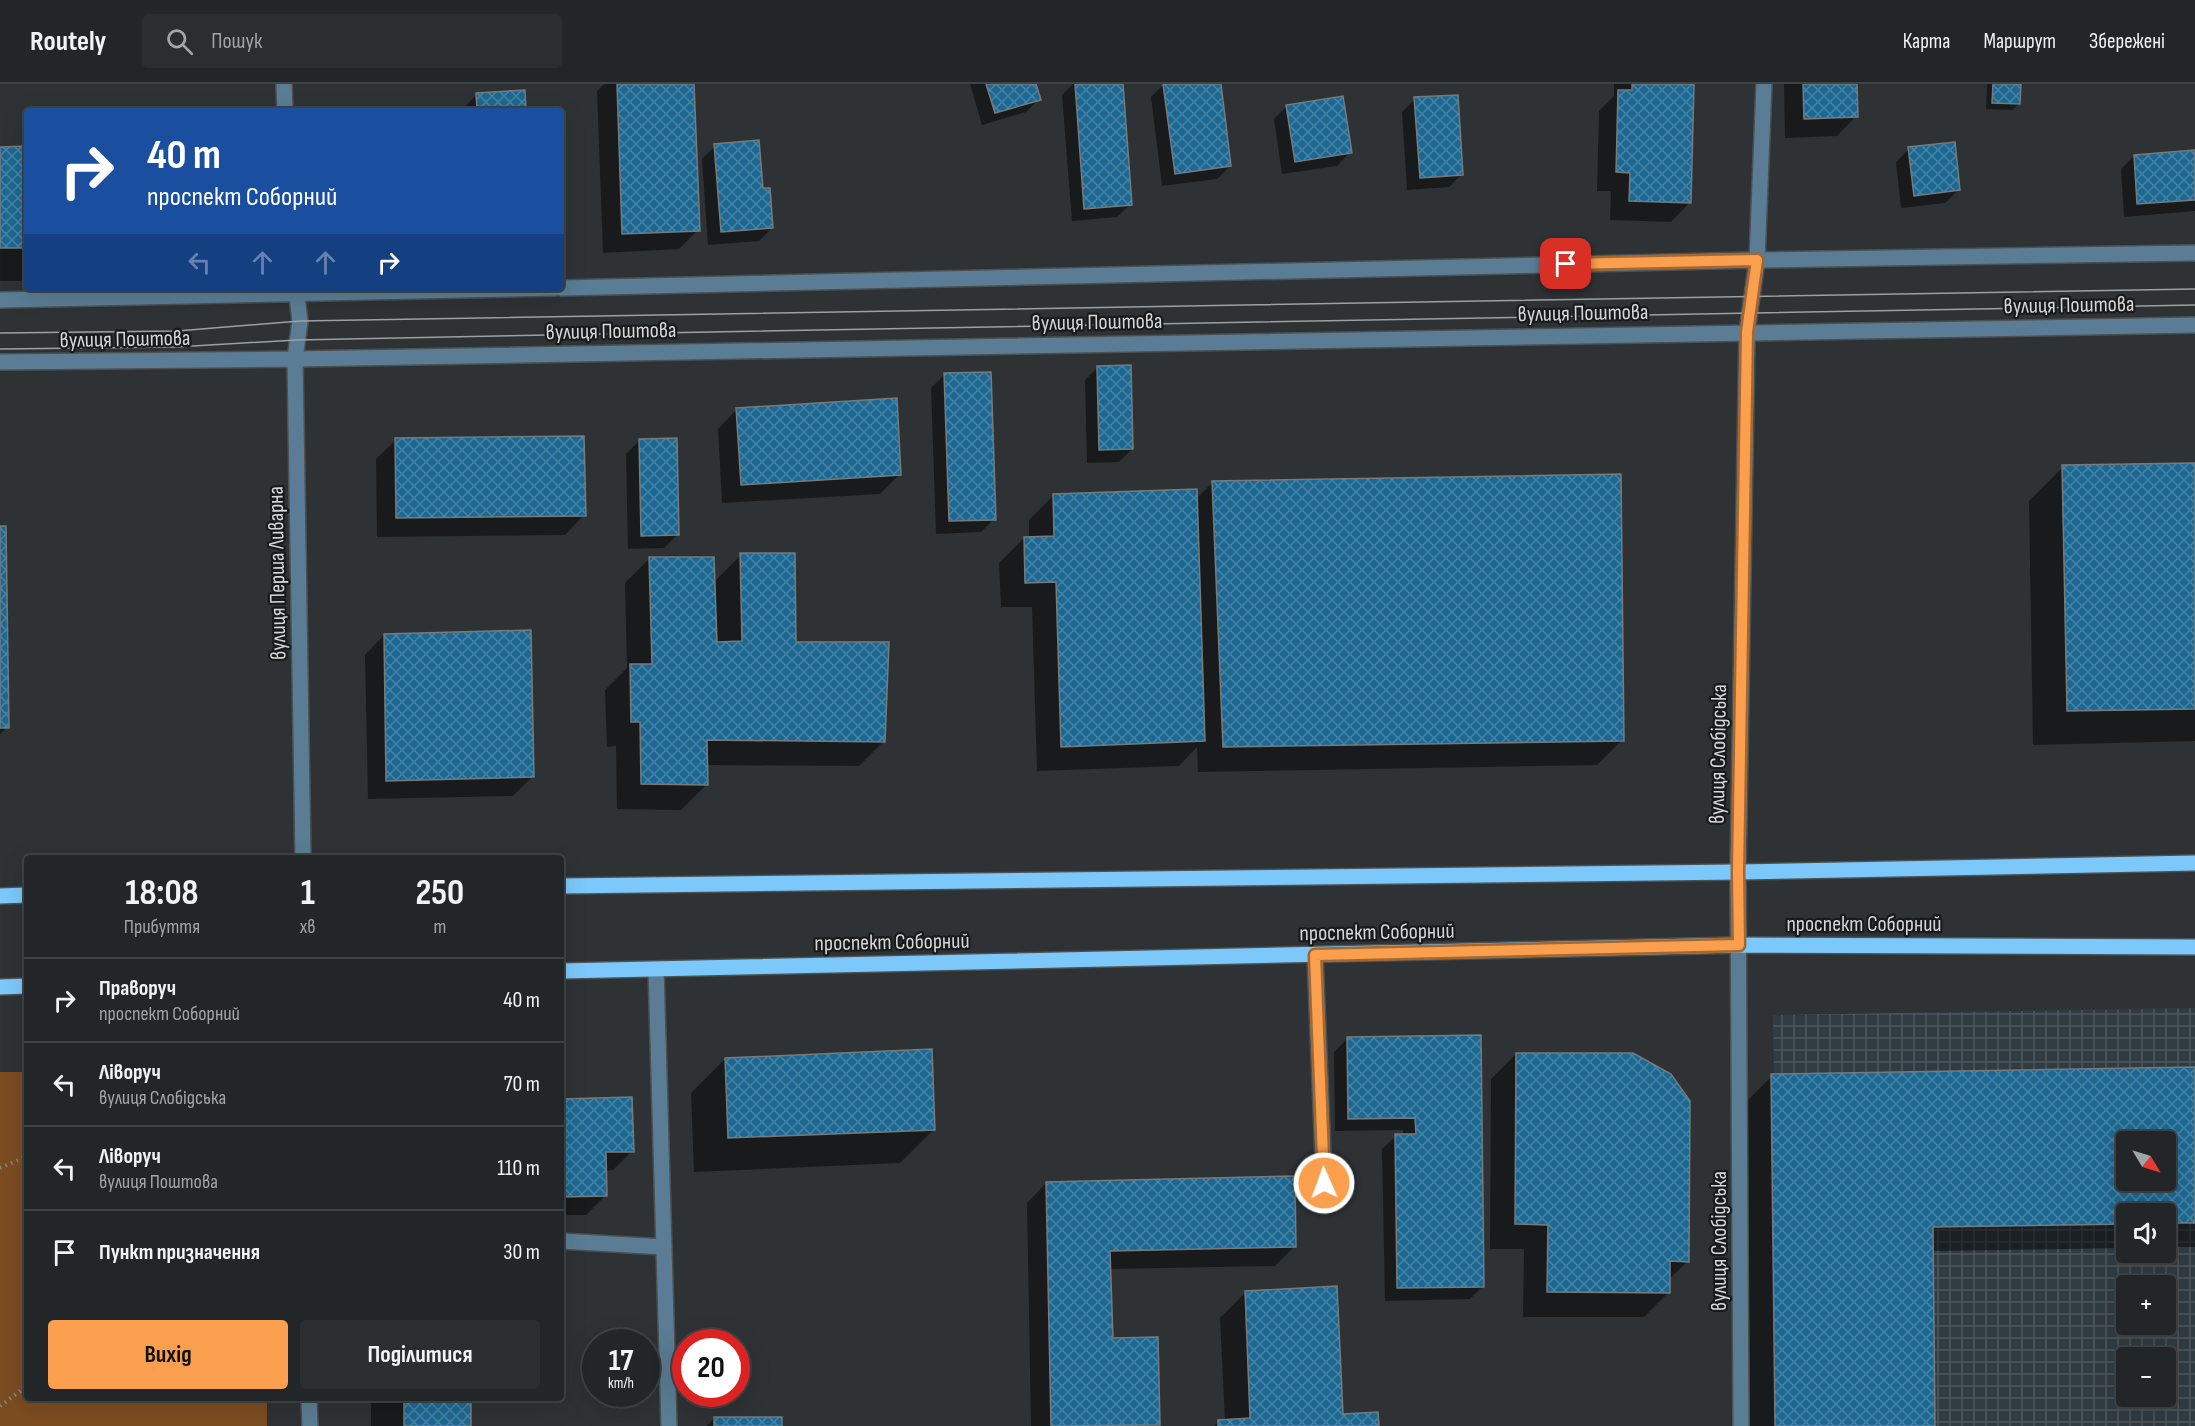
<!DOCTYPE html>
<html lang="uk">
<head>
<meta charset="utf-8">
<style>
	body { margin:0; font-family:"Sofia Sans Condensed",sans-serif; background:#2a2e30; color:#f1f3f6; height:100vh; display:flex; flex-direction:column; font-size:22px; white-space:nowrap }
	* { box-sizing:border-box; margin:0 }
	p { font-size:20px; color:#a2a5a8 }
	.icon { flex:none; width:33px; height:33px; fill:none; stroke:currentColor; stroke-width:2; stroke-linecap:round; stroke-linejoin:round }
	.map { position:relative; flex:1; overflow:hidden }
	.drawer { position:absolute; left:24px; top:771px; width:540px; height:546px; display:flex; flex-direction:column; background:#222628; border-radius:6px; box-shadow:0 6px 24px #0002,0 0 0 2px #3f4345 }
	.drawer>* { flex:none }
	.banner { position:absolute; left:24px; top:24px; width:540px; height:183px; border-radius:6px; box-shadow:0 6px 24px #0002,0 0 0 2px #3f4345; background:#1a4fa0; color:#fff; overflow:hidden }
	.needle { width:39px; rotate:128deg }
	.tools { position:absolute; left:2116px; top:1047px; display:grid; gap:12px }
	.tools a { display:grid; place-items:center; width:60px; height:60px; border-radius:6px; background:#222628; box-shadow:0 6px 24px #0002,0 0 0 2px #3f4345; font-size:30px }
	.speed { position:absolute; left:582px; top:1245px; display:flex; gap:12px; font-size:30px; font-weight:700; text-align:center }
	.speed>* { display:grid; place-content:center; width:78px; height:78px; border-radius:50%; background:#222628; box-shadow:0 6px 24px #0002,0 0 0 2px #3f4345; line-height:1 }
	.speed small { font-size:15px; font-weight:400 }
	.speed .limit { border:9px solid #d22; background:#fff; color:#111 }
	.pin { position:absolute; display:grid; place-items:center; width:51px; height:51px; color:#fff; margin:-26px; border-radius:12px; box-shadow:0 3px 9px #0006 }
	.me { position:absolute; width:66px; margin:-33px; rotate:358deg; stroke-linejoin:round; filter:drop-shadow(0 0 4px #0008) }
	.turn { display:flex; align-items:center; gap:21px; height:126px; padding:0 24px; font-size:27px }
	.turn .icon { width:78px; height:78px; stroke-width:2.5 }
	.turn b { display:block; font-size:42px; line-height:51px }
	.lanes { display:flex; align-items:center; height:57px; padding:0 24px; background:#0003; justify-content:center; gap:30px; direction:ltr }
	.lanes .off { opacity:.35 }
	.eta { display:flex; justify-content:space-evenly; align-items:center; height:102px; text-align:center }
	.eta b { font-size:36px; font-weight:700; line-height:42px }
	.action { display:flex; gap:12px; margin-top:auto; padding:12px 24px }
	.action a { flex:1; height:69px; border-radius:6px; background:#f99f4d; color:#111; font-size:24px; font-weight:700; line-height:69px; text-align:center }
	.action a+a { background:#2a2e30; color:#f1f3f6 }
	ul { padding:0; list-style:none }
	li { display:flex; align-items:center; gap:18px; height:84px; padding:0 24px; border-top:2px solid #3f4345 }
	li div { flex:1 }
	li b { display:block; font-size:22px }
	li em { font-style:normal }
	header { display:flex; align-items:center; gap:36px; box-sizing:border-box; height:84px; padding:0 30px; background:#222628; border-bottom:2px solid #3f4345 }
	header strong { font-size:28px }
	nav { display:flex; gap:33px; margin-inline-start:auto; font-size:21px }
	.search { width:420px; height:54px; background:#2a2e30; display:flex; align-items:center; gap:15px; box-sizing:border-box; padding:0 21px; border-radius:6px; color:#a2a5a8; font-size:22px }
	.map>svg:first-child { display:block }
	.industrial { fill:url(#industrial-grid); fill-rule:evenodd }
	.green { fill:#7c4c21 }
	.shadow { fill:#0007; fill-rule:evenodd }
	.building { fill:url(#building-cross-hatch); stroke:#757a7d; stroke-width:1.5; fill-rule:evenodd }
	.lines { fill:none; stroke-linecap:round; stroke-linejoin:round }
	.minor-casing { stroke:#4c5052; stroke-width:18 }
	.major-casing { stroke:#4c5052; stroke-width:18 }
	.path { stroke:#85888a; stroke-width:4; stroke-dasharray:1.5 4.5; stroke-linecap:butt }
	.minor { stroke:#5a7d95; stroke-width:15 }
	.major { stroke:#7cc8fa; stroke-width:15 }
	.tram { stroke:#9da0a2; stroke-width:1.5 }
	.route-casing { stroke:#a26732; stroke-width:15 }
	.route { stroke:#f99f4d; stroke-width:10 }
	.labels { text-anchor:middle; stroke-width:4.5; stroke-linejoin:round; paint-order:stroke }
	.street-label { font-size:22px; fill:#d4d6d8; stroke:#181a1b }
</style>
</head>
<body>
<header>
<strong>Routely</strong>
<div class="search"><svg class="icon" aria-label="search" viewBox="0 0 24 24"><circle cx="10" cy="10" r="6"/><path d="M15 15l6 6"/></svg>Пошук</div>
<nav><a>Карта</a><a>Маршрут</a><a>Збережені</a></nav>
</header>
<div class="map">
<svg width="2195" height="1342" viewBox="0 0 2195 1342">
	<defs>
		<pattern id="industrial-grid" width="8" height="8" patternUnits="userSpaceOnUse" patternTransform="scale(1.5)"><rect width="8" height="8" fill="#313b42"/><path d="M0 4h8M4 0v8" fill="none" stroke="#4e575d"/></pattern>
		<pattern id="building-cross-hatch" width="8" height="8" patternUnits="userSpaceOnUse" patternTransform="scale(1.5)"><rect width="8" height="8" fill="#1d6892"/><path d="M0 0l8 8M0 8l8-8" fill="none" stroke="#4884a5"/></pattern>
	</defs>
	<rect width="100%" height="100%" fill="#2e3235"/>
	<!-- industrial -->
	<path class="industrial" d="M2195,924V1342H1779L1773,931ZM2127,1058H2166V1096H2127ZM2127,1130H2166V1168H2127ZM2127,1202H2166V1240H2127ZM2127,1274H2166V1312H2127Z"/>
	<!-- green -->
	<path class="green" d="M0,988H27V1314H267V1342H0Z"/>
	<!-- shadow -->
	<path class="shadow" d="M604,0H692L698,146L679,165L603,169L597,7Z
		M970,0H1035L1039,15L1026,28L982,41Z
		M1073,0H1121L1131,120L1117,133L1072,137L1062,11Z
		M1164,0H1219L1230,82L1217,95L1162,102L1151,13Z
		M1614,0H1693L1690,118L1671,138L1610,136L1611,107H1597L1599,27L1614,12Z
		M1784,0H1855L1856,32L1837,52L1785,54Z
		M1987,0H2020L2019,20L2012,26L1986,25Z
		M477,10L525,27H464V24Z
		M1415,15L1462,90L1449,103L1407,106L1402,28Z
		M1287,22L1350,68L1337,82L1282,90L1274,35Z
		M715,62L762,106L772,144L759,157L708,161L702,75Z
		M27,64V197H0V65Z
		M1909,65L1958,106L1945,119L1901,124L1896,78Z
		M2195,67V127L2124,133L2121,85L2134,72Z
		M1098,283L1132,365L1119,378L1087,379L1085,296Z
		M944,291L994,435L981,448L936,450L931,304Z
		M737,325L900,390L880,410L722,419L718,345Z
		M396,356L584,431L565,451L377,453L376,375Z
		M639,357L677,451L664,464L628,465L626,370Z
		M2195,380V657L2033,661L2029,417L2063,383Z
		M1212,399L1622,656L1597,681L1198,688L1197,663L1179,682L1037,687L1032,523H1001L999,479L1024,454H1029V436L1054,411L1196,415Z
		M0,443L7,643L0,650Z
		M741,471L794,559L884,657L859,682L706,681L707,700L681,726L617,725L616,662L607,663L605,606L627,584L625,499L650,474L714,498Z
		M384,551L532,693L513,712L368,715L365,571Z
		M1480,952L1483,1202L1470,1215L1385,1217L1382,1065L1396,1052H1403V1046L1335,1047L1334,968L1347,955Z
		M1516,970L1688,1177L1668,1196L1669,1208L1644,1233H1523L1524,1165H1490L1491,995Z
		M725,975L934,1045L900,1079L694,1088L691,1009Z
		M2195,985V1163H2166V1130H2127V1164L1932,1167L1934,1342H1750L1747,1017L1772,992ZM2127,1058H2166V1096H2127Z
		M561,1016L632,1067L613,1086L605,1087V1112L586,1131H561Z
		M1046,1099L1295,1162L1275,1182L1109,1185L1111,1255L1158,1341L1157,1342H1031L1027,1119Z
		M1245,1209L1342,1331L1377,1342H1214L1219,1337H1225L1220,1234Z
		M371,1314H469V1342H371Z
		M714,1334L780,1342H707Z"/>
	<!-- building -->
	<path class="building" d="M617,0H694L700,147L622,150Z
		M986,0H1036L1041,16L995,29Z
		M1075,0H1123L1132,121L1084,125Z
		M1163,0H1221L1231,82L1175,90Z
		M1632,0H1694L1691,119L1629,117L1630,89L1616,88L1618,6H1632Z
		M1803,0H1857L1858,33L1804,35Z
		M1993,0H2021L2020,20L1992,19Z
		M525,6L526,27H477L476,9Z
		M1458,11L1463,91L1420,94L1414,13Z
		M1343,12L1352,69L1295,78L1286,21Z
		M759,56L763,104H770L773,144L721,148L714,60Z
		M1955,58L1960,106L1914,112L1908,63Z
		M27,62V164H0V63Z
		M2195,66V116L2137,120L2134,71Z
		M1131,281L1133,365L1099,366L1097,282Z
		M991,288L996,436L949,437L944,289Z
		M897,314L901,391L741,401L736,324Z
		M584,352L586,432L396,434L395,354Z
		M677,354L679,451L641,452L639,355Z
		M2195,379V625L2067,627L2062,381Z
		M1621,390L1624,657L1223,663L1212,397Z
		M1197,405L1205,657L1061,663L1056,498L1025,499L1024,453L1054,452L1053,410Z
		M0,442H6L9,644H0Z
		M740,469H795L796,558H889L885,658L707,656L708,701L641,700L640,638H631L630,580H652L649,473H714L717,558L742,557Z
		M531,546L534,693L386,697L384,550Z
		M1481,951L1484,1203L1397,1204L1395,1050H1416L1415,1034L1348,1035L1347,953Z
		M932,965L935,1046L728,1054L725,974Z
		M1516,969H1633L1671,990L1690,1017L1689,1178L1670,1177V1209L1547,1208L1548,1141L1515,1140Z
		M2195,983V1139H2166V1130H2127V1140L1933,1143L1935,1342H1775L1771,990ZM2127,1058H2166V1096H2127Z
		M632,1013L634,1068H606L607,1112L561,1113V1015Z
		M1295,1092L1296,1163L1110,1167L1113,1254L1158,1253L1160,1341L1051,1342L1046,1098Z
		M1337,1202L1343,1330L1378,1328L1379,1342H1218V1336L1250,1334L1245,1207Z
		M404,1314H471V1342H404Z
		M714,1333H782V1342H714Z"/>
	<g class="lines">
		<defs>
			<path id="minor" d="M284,0L285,27
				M296,204L300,237L295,275L303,774
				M561,204L1757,176L2195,169
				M0,216L555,204
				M0,278L295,275L2195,241
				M1315,871L1325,1122
				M656,885L669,1342
				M561,1157L664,1163
				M309,1314L310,1342
				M1741,1342L1738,788L1747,248L1757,176L1764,0"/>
			<path id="major" d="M561,802L1738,788L2195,779
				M0,812L27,811
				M561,887L1739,861L2195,863
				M0,903L27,902"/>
		</defs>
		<!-- minor casing -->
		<use href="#minor" class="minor-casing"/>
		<!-- major casing -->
		<use href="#major" class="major-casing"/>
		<!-- path -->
		<path class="path" d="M0,1084L27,1072
			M0,1322L27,1302"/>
		<!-- minor -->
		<use href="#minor" class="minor"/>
		<!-- major -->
		<use href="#major" class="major"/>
		<!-- tram -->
		<path class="tram" d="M0,249L177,247L300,237L2195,205
			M0,265L176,263L297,256L549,251L2195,221"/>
	</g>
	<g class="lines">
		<defs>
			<path id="route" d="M1324,1099L1315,871L1739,861L1738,788L1747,248L1757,176L1566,180"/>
		</defs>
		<!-- route casing -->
		<use href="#route" class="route-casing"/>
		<!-- route -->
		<use href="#route" class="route"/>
	</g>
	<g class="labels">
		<!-- street labels -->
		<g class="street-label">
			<text transform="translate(2069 220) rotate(-1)" y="8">вулиця Поштова</text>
			<text transform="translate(1583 228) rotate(-1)" y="8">вулиця Поштова</text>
			<text transform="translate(1097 237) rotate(-1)" y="8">вулиця Поштова</text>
			<text transform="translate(611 246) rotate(-1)" y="8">вулиця Поштова</text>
			<text transform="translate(125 254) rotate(-1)" y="8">вулиця Поштова</text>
			<text transform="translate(276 489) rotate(-91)" y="8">вулиця Перша Ливарна</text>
			<text transform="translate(1717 670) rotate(-89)" y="8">вулиця Слобідська</text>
			<text x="1864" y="847">проспект Соборний</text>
			<text transform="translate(1377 847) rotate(-1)" y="8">проспект Соборний</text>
			<text transform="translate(892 857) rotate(-1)" y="8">проспект Соборний</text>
			<text transform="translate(1718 1157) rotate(-90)" y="8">вулиця Слобідська</text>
		</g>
	</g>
</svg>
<div class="tools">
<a><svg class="needle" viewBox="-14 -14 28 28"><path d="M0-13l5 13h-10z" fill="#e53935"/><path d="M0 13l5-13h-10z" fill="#a2a5a8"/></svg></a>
<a><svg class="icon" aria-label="sound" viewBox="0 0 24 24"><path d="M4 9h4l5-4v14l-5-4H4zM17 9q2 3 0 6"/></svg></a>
<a>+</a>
<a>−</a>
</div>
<div class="speed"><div>17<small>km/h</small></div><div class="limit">20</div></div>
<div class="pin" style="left:1566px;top:180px;background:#d93025"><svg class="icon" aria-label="arrive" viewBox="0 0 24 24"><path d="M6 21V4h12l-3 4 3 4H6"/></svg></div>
<svg class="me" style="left:1324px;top:1099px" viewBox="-20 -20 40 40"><circle r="17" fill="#f99f4d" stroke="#fff" stroke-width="3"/><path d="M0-11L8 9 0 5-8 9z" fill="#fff"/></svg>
<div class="banner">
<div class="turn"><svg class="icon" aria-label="right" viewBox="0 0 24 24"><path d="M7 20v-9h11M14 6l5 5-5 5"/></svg><div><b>40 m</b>проспект Соборний</div></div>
<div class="lanes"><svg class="icon off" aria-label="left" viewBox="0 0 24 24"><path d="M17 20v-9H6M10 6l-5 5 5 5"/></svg><svg class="icon off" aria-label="ahead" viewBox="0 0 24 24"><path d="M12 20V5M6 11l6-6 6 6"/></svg><svg class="icon off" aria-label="ahead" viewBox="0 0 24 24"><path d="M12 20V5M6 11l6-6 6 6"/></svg><svg class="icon" aria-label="right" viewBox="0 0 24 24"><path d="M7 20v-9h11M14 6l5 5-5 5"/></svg></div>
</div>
<section class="drawer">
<div class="eta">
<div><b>18:08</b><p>Прибуття</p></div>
<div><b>1</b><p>хв</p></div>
<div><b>250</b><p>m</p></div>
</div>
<ul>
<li><svg class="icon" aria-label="right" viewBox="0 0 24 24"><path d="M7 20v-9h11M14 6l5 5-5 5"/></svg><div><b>Праворуч</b><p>проспект Соборний</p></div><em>40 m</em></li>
<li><svg class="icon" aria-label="left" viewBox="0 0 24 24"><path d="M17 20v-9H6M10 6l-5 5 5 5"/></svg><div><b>Ліворуч</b><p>вулиця Слобідська</p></div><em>70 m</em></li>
<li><svg class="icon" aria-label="left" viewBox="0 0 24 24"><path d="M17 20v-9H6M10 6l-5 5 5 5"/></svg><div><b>Ліворуч</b><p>вулиця Поштова</p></div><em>110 m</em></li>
<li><svg class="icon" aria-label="arrive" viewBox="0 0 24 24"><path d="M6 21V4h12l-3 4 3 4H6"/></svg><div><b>Пункт призначення</b></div><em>30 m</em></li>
</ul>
<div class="action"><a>Вихід</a><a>Поділитися</a></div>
</section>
</div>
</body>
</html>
